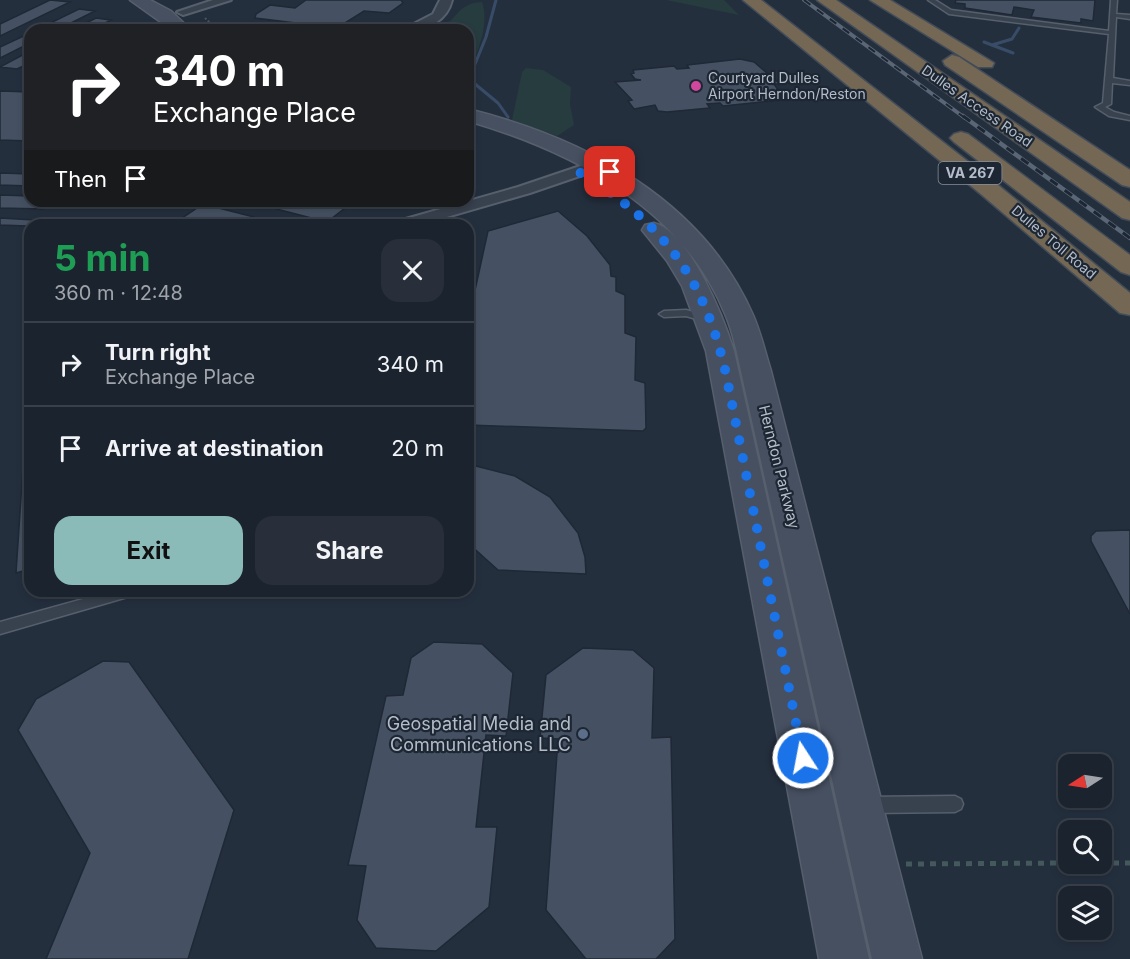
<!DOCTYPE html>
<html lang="en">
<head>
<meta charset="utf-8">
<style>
	body { margin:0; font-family:Inter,sans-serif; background:#282f3a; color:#f1f3f6; height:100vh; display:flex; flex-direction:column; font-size:22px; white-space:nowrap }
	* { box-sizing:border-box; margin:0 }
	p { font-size:20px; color:#a0a4aa }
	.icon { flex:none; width:33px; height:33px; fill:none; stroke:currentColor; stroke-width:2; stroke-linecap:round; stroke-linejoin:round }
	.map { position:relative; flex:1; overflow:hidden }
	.sheet { position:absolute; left:24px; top:219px; width:450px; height:378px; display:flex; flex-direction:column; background:#1b232e; border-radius:18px; box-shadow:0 3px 9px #0003,0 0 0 2px #39404a }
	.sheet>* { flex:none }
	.hud { position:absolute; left:24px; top:24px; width:450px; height:183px; border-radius:18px; box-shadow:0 3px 9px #0003,0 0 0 2px #39404a; background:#202124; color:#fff; overflow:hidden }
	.needle { width:39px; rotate:258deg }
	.controls { position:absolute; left:1058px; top:754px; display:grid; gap:12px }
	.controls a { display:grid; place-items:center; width:54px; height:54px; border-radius:12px; background:#1b232e; box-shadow:0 3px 9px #0003,0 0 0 2px #39404a; font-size:30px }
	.pin { position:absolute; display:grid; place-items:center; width:51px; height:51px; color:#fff; margin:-26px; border-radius:12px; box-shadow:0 3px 9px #0006 }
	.me { position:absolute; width:66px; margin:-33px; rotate:349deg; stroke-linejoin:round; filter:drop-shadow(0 0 4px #0008) }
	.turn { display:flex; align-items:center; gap:21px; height:126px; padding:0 30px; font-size:27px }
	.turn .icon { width:78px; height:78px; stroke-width:2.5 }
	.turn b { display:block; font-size:42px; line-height:51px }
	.then { display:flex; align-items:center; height:57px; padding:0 30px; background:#0003; gap:12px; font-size:22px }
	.round { display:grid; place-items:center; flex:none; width:63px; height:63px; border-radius:18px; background:#282f3a }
	.summary { display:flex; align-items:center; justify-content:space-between; height:102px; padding:0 30px }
	h1 { font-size:36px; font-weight:700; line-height:45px; color:#1e9e55 }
	.action { display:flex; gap:12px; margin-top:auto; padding:12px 30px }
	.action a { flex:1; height:69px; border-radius:18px; background:#8bbbb9; color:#111; font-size:24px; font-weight:700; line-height:69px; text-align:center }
	.action a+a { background:#282f3a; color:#f1f3f6 }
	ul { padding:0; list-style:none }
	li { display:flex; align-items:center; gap:18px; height:84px; padding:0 30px; border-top:2px solid #39404a }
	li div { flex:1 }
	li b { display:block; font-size:22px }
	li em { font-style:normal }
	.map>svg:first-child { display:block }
	.green { fill:#263c3f }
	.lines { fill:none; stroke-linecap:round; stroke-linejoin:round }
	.stream { stroke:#394c67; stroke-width:3 }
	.building { fill:#455162; stroke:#1f2835; stroke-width:1.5 }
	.lane-casing { stroke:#565f6c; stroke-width:3 }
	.street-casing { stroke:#565f6c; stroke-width:4 }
	.secondary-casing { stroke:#565f6c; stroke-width:3 }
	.highway-casing { stroke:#434c59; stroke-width:3 }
	.path-far1 { stroke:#44595c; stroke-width:2; stroke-dasharray:2 2; stroke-linecap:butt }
	.path { stroke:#44595c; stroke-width:5; stroke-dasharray:6 6; stroke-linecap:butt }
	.lane { fill:#38414e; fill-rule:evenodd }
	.street { fill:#38414e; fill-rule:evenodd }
	.secondary { fill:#465061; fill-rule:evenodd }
	.highway { fill:#746855; fill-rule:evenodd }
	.rail-far1-casing { stroke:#5a6575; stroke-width:4 }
	.rail-casing { stroke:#5a6575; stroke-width:4.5 }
	.rail-far1 { stroke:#1d2633; stroke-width:2; stroke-dasharray:8; stroke-linecap:butt }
	.rail { stroke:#1d2633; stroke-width:3; stroke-dasharray:9; stroke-linecap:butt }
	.route { stroke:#1a73e8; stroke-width:10; stroke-dasharray:0 18 }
	.hotel-dot { fill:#d1479c; stroke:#1d2633; stroke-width:2 }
	.service-dot { fill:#5c6f8a; stroke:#1d2633; stroke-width:2 }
	.labels { text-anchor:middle; stroke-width:4.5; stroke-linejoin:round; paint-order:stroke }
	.far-poi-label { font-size:14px; fill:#b4bcc9; stroke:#1d2633; text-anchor:start }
	.far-street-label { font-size:14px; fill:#b4bcc9; stroke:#1d2633 }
	.shield { fill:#1d2633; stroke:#878f9c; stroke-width:1.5 }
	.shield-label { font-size:14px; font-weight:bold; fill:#b4bcc9 }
	.street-label { font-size:15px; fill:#b4bcc9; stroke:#1d2633 }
	.near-poi-label { font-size:18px; fill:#b4bcc9; stroke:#1d2633; text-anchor:end }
</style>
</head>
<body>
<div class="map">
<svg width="1130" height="959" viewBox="0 0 1130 959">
	<rect width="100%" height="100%" fill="#242f3e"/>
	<!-- green -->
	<path class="green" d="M666,0H724L739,15Z
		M482,2C490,25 477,53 468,74V30H429C436,27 449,24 454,17C463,7 468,3 482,2Z
		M526,68L543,70L571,87L570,104L574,125L557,136L512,120L522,72Z"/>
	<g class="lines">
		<!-- stream -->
		<path class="stream" d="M496,0L486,37L469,79L498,103L508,117
			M984,42L1013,53
			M992,45L1012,39L1019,28"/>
	</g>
	<!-- building -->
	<path class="building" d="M50,0L70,2L0,36V24Z
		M306,0H401L403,3L389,13L364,11L337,28L255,18L256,14L270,5L295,8Z
		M956,0H1095L1093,21L1081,19V23L1031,17L1034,10L1014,7L1012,15L965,8V4L955,3Z
		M79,9L95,11L57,30H36Z
		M96,18L111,20L92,30H72Z
		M30,33V43L0,58V47Z
		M30,51V63L17,69L0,67Z
		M740,59L754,62L780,84H774L783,97H780L782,100L723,106L720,103L707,104L710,108L667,112L658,111L655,105L634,109L628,101L632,100L615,82L641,80L635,79L631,74L634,73L633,70L674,66L677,69L689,68L687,65Z
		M0,91L30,92V141L0,140Z
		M0,173L30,174V186L0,185Z
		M0,195L30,196V201H51L44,209L0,208Z
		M88,201H160L155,207L85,205Z
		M245,201H354L327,222Z
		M203,204L254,217L255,224L172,225Z
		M558,211L587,236L610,265L611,276L616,277V291L625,295V333L636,337L635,380L645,383L646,428L643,431L468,425V322L488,231Z
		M0,218L34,220L28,226L0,225Z
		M30,362V569L16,573Z
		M468,464L515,476L550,497L578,533L585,557L586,574L498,570L468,543Z
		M1130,530V614L1091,541V536L1096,531Z
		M434,642L482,644L513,673L506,736L486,735L476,827H497L489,907L436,951L376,948L357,920L366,866L348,865L386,696L403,695L411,658Z
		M583,648L633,650L654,668L652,738L671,737L675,939L656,959H586L546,910L558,739L540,738L546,675Z
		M103,661L129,662L234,810L188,959H46L90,853L18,730L36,699Z"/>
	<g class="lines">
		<defs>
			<path id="lane" d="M928,0H935L951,10L1109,31L1111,0H1117L1116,14L1130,15V19L1116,17L1113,78L1130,81V85L1112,83L1111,104L1105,107L1114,112L1130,116V120L1109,116L1095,107L1103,103L1109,34L949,14Z
				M686,310L711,317L712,319L707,322L686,316L664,317L659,314L664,311Z
				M112,591H138L136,595L131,596L0,634V622Z
				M955,796L961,799L963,804L961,809L955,812L866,813L860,810L858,805L860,800L866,797Z"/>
			<path id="street" d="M213,0H231L183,15L177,12Z
				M440,0H452C446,24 424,30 402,30L433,14Z
				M598,160L606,165L603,168L530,193L419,225H393L395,222L518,187Z"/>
			<path id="secondary" d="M130,0H150L171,11L191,30H172Z
				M468,109C584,138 702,199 753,315C761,333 765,352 771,371L922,959H872L741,371C737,352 733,332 725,314C682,208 572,151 468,121Z
				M654,223C689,231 724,318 734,351L869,959H819L706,351L682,286L667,261L642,230L645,225Z"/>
			<path id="highway" d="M743,0H761L998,185L1130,293V315L1120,313L982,195Z
				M817,0H836L1130,202V220L1122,218Z
				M870,0H890L994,63L992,67H978Z
				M952,55L959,57L1130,170V187L1122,185L945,65L943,61Z
				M961,132L968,134L1130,255V275L1121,272L954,142L950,138L954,134Z"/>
		</defs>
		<!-- lane casing -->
		<use href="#lane" class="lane-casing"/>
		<!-- street casing -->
		<use href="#street" class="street-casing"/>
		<!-- secondary casing -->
		<use href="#secondary" class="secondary-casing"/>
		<!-- highway casing -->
		<use href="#highway" class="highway-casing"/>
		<!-- path-far1 -->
		<path class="path-far1" d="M205,18L217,30"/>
		<!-- path -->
		<path class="path" d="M1101,863H1130
			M906,864L1068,863"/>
		<!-- lane -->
		<use href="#lane" class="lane"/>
		<!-- street -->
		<use href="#street" class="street"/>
		<!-- secondary -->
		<use href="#secondary" class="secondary"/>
		<!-- highway -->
		<use href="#highway" class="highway"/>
		<defs>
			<path id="rail-far1" d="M804,0L965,118"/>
			<path id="rail" d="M963,116L1130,238"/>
		</defs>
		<!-- rail-far1 casing -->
		<use href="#rail-far1" class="rail-far1-casing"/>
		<!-- rail casing -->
		<use href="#rail" class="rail-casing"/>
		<!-- rail-far1 -->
		<use href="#rail-far1" class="rail-far1"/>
		<!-- rail -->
		<use href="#rail" class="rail"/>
	</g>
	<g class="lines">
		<!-- route -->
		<path class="route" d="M610,172L598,165L579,172C664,224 704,277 726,374L803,758"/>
	</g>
	<!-- markers -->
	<circle class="hotel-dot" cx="696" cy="86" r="6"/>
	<circle class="service-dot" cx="583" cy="734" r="6"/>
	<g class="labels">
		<!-- far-poi labels -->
		<g class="far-poi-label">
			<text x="708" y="83">Courtyard Dulles<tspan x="708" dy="16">Airport Herndon/Reston</tspan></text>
		</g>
		<!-- far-street labels -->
		<g class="far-street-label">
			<text transform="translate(977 106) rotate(35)" y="5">Dulles Access Road</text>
			<text transform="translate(1054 242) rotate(40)" y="5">Dulles Toll Road</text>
		</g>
		<!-- shield labels -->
		<rect class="shield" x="938.5" y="162" width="63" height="22" rx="4.5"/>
		<g class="shield-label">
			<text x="970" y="178">VA 267</text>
		</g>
		<!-- street labels -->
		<g class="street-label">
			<text transform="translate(779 467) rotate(76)" y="5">Herndon Parkway</text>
		</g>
		<!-- near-poi labels -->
		<g class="near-poi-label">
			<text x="571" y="730">Geospatial Media and<tspan x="571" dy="21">Communications LLC</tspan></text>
		</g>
	</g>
</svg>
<div class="controls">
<a><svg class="needle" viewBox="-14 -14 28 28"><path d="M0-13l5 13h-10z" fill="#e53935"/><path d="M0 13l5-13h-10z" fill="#a0a4aa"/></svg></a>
<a><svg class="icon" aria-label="search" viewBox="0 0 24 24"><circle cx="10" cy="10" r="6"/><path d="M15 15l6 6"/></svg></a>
<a><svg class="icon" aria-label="layers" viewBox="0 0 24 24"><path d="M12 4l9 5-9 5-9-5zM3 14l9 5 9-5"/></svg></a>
</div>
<div class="pin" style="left:610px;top:172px;background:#d93025"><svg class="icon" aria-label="arrive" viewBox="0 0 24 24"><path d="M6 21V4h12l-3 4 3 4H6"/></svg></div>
<svg class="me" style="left:803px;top:758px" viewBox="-20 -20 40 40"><circle r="17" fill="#1a73e8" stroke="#fff" stroke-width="3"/><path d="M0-11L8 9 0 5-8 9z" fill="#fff"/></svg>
<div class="hud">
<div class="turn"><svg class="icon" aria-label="right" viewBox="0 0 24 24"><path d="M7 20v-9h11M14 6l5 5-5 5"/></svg><div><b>340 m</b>Exchange Place</div></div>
<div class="then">Then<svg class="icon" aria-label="arrive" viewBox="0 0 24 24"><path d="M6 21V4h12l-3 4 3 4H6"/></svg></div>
</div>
<section class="sheet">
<div class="summary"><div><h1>5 min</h1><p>360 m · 12:48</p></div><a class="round"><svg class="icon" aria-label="close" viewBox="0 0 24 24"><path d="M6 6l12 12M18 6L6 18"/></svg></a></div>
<ul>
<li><svg class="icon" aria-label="right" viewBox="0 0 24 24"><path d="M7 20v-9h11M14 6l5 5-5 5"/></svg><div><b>Turn right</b><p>Exchange Place</p></div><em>340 m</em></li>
<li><svg class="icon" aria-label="arrive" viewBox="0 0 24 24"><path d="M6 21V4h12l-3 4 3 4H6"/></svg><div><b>Arrive at destination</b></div><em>20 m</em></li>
</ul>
<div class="action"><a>Exit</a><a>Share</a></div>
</section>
</div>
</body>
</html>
